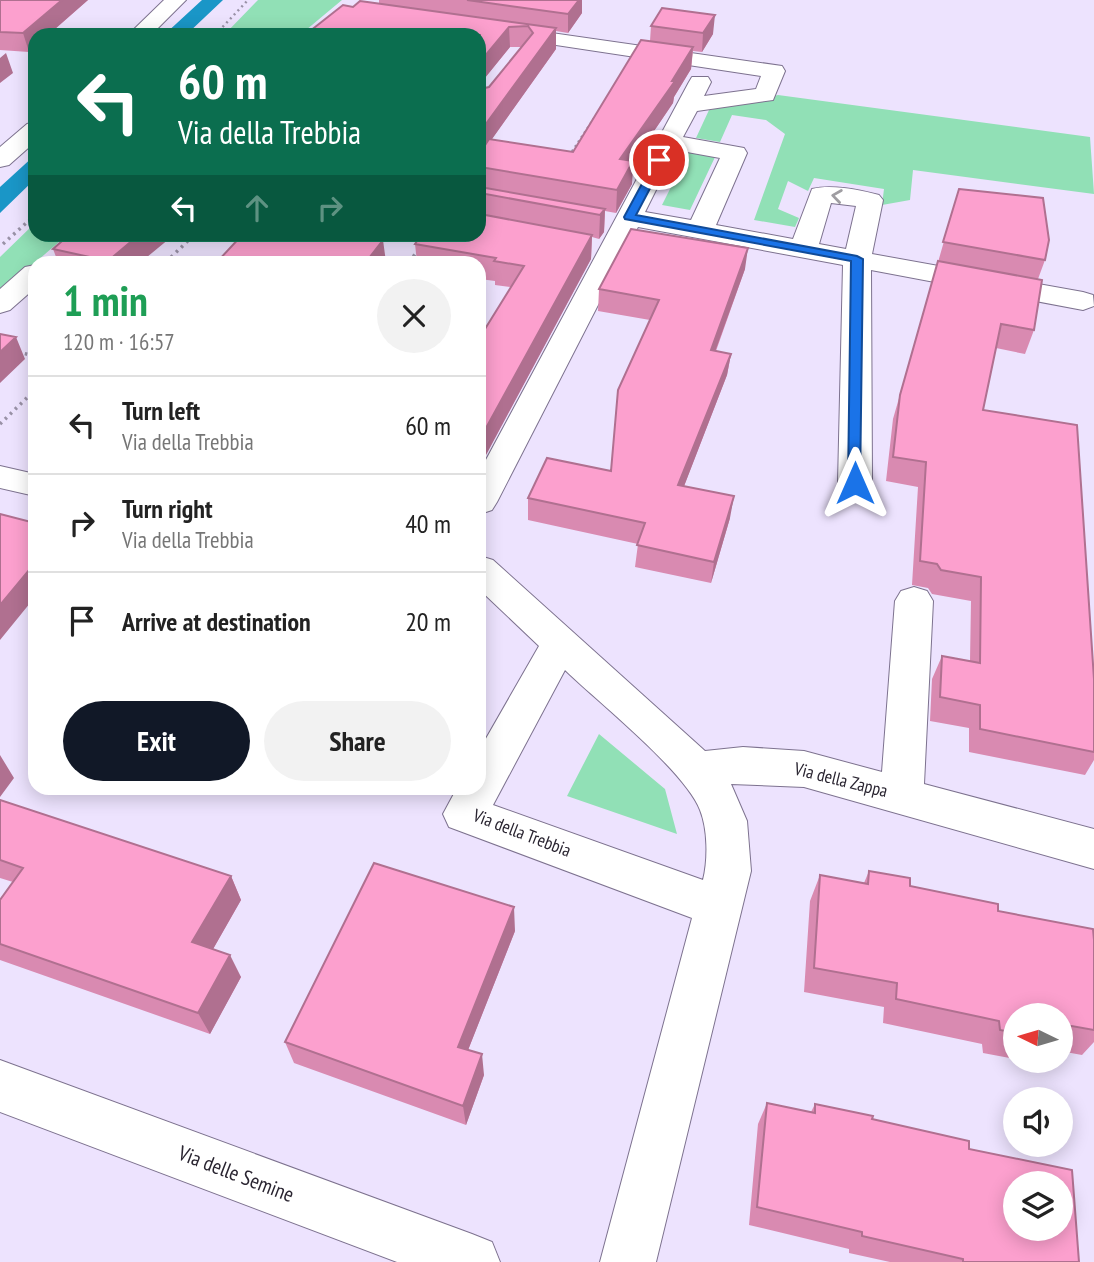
<!DOCTYPE html>
<html lang="en">
<head>
<meta charset="utf-8">
<style>
	body { margin:0; font-family:"PT Sans Narrow",sans-serif; background:#f2f2f2; color:#222; height:100vh; display:flex; flex-direction:column; font-size:26px; white-space:nowrap }
	* { box-sizing:border-box; margin:0 }
	p { font-size:23px; color:#767676 }
	.icon { flex:none; width:38px; height:38px; fill:none; stroke:currentColor; stroke-width:2; stroke-linecap:round; stroke-linejoin:round }
	.map { position:relative; flex:1; overflow:hidden }
	.panel { position:absolute; left:28px; top:256px; width:458px; height:539px; display:flex; flex-direction:column; background:#fff; border-radius:21px; box-shadow:0 4px 18px #0003 }
	.panel>* { flex:none }
	.banner { position:absolute; left:28px; top:28px; width:458px; height:214px; border-radius:21px; box-shadow:0 4px 18px #0003; background:#0b6e4f; color:#fff; overflow:hidden }
	.needle { width:46px; rotate:275deg }
	.controls { position:absolute; left:1003px; top:1003px; display:grid; gap:14px }
	.controls a { display:grid; place-items:center; width:70px; height:70px; border-radius:50%; background:#fff; box-shadow:0 4px 18px #0003; font-size:35px }
	.pin { position:absolute; display:grid; place-items:center; width:60px; height:60px; color:#fff; margin:-30px; border:4px solid #fff; border-radius:50%; box-shadow:0 2px 7px #0007 }
	.me { position:absolute; width:77px; margin:-38px; rotate:0deg; stroke-linejoin:round; filter:drop-shadow(0 0 5px #0008) }
	.turn { display:flex; align-items:center; gap:24px; height:147px; padding:0 35px; font-size:32px }
	.turn .icon { width:91px; height:91px; stroke-width:2.5 }
	.turn b { display:block; font-size:49px; line-height:60px }
	.lanes { display:flex; align-items:center; height:66px; padding:0 35px; background:#0003; justify-content:center; gap:35px; direction:ltr }
	.lanes .off { opacity:.35 }
	.round { display:grid; place-items:center; flex:none; width:74px; height:74px; border-radius:37px; background:#f2f2f2 }
	.overview { display:flex; align-items:center; justify-content:space-between; height:119px; padding:0 35px }
	h1 { font-size:42px; font-weight:600; line-height:52px; color:#1e9e55 }
	.cta { display:flex; gap:14px; margin-top:auto; padding:14px 35px }
	.cta a { flex:1; height:80px; border-radius:42px; background:#111827; color:#fff; font-size:28px; font-weight:600; line-height:80px; text-align:center }
	.cta a+a { background:#f2f2f2; color:#222 }
	ul { padding:0; list-style:none }
	li { display:flex; align-items:center; gap:21px; height:98px; padding:0 35px; border-top:2px solid #e0e0e0 }
	li div { flex:1 }
	li b { display:block; font-size:26px }
	li em { font-style:normal }
	.map>svg:first-child { display:block }
	.green { fill:#91e0b6 }
	.water { fill:#1a96c7 }
	.lines { fill:none; stroke-linecap:round; stroke-linejoin:round }
	.minor-casing { stroke:#7d728f; stroke-width:2 }
	.path-far1 { stroke:#9991a6; stroke-width:2.5; stroke-dasharray:2 3.5; stroke-linecap:butt }
	.path { stroke:#9991a6; stroke-width:3.5; stroke-dasharray:2.5 4.5; stroke-linecap:butt }
	.minor { fill:#fff; fill-rule:evenodd }
	.wall { fill:#d98ab1 }
	.shaded-wall { fill:#b07090 }
	.building { fill:#fca0ce; stroke:#b07090; stroke-width:2; fill-rule:evenodd }
	.oneway { stroke:#9f9da2 }
	.route { fill:#1a73e8; stroke:#114b97; stroke-width:2 }
	.labels { text-anchor:middle; stroke-width:6; stroke-linejoin:round; paint-order:stroke }
	.street-label { font-size:18px; fill:#2a2531; stroke:#fff }
	.near-street-label { font-size:21px; fill:#2a2531; stroke:#fff }
</style>
</head>
<body>
<div class="map">
<svg width="1094" height="1262" viewBox="0 0 1094 1262">
	<rect width="100%" height="100%" fill="#ede3fe"/>
	<!-- green -->
	<path class="green" d="M258,0H342L300,35H224Z
		M778,95L1090,137L1094,194L913,170L910,200L882,205L884,189L814,178L808,191L788,181L778,209L799,218L795,227L754,220L785,134L766,120L732,115L720,142L696,138L709,110Z
		M689,151L716,155L690,210L662,205Z
		M35,223V234L67,235L0,293V257Z
		M599,734L665,789L677,834L567,796Z"/>
	<!-- water -->
	<path class="water" d="M202,0H223L186,35H164Z
		M35,155V179L0,213V187Z"/>
	<g class="lines">
		<defs>
			<path id="minor" d="M164,0H186L151,35H128Z
				M503,26L782,66L785,71L773,100L697,111L683,137L744,148L747,153L716,225L793,239L812,189C832,184 859,190 879,195L883,200L872,254L1083,292L1093,295L1094,306L1083,310L871,270L872,483L867,491L855,494L843,491L838,483L843,265L638,227L497,502L492,510L480,514V471L689,82L692,77H708L711,82L704,96L756,89L761,76L496,36L493,32L496,28ZM676,150L720,158L691,220L645,212ZM831,203L856,206L846,249L819,244Z
				M35,122V142L9,165L0,167V147L27,124Z
				M353,234H381L358,262H330Z
				M35,265V288L10,310L0,313V289L25,267Z
				M0,466L35,474V496L0,488Z
				M480,556L493,560L705,751L743,747L804,751L882,772L895,601L901,591L914,587L927,591L933,601L924,784L1094,829V869L804,787L731,784L747,821L751,871L656,1262H600L692,918L449,827L443,814L457,788H480V749L539,646L480,590ZM565,670C598,702 685,771 700,810C708,830 708,860 703,880L493,805Z
				M0,1060L472,1234L492,1242L500,1262H397L0,1112Z"/>
		</defs>
		<!-- minor casing -->
		<use href="#minor" class="minor-casing"/>
		<!-- path-far1 -->
		<path class="path-far1" d="M215,35L248,0
			M569,156L595,117"/>
		<!-- path -->
		<path class="path" d="M3,244L35,215
			M166,262L195,234
			M409,262L419,249
			M18,352L35,356
			M0,424L35,390"/>
		<!-- minor -->
		<use href="#minor" class="minor"/>
	</g>
	<!-- wall -->
	<path class="wall" d="M0,0H88L29,52L0,50Z
		M379,0H582V13L568,33L556,31V49L491,140L573,152L650,41L651,26L713,34L702,52L693,51L691,69L674,97L673,103L633,162L632,184L616,213L605,211L604,232L599,239L592,237L591,259L480,466V337L511,287L495,285V281L480,279V262H417L415,244L480,234V89L489,87L522,47H510L480,84V35L353,7L379,3Z
		M959,189L1045,260L1038,279L1034,330L1025,354L996,348L983,410L1094,679V760L1085,775L969,752V728L930,721L932,679L942,656L970,661L971,601L932,594L928,588L912,585L918,487L886,481L893,419Z
		M53,249L141,262H58Z
		M745,269L716,351L731,354L727,375L684,486L730,518L711,583L635,567L638,544L528,520V498L611,471L650,320L598,311L599,289Z
		M0,800L231,876L241,900L213,949L241,977L210,1034L0,960V900L13,882L0,878Z
		M869,871L910,886L998,911L1094,940V1042L1082,1055L1060,1051V1015H1015V1059L983,1053L982,1044L883,1023L884,1007L804,992L810,901L820,875L864,883Z
		M515,931L468,1050L484,1075L466,1125L294,1063L285,1042Z
		M1020,1060H1035L1033,1063Z
		M767,1103L811,1112L815,1104L872,1119L969,1149L1079,1262H890L849,1253V1249L749,1225L758,1124Z"/>
	<!-- shaded-wall -->
	<path class="shaded-wall" d="M62,0H88L48,35H35V47L29,52L23,33Z
		M579,0H582V13L568,33V14Z
		M715,15L713,34L702,52L703,33Z
		M509,27L510,47L480,84V62Z
		M556,28V49L480,156V132Z
		M693,47L691,69L674,97L673,103L633,162L632,184L616,213L617,190L620,159Z
		M6,53L13,73L0,83V58Z
		M605,209L604,232L599,239L600,215Z
		M140,234H175L141,262H108V261Z
		M592,235L591,259L480,466V439Z
		M383,240L386,262H366Z
		M748,248L745,269L708,371L711,350Z
		M16,337L25,359L0,383V352Z
		M731,354L727,375L676,507L678,485Z
		M734,496L730,518L711,583L714,562Z
		M35,563V597L0,640V605Z
		M0,755L14,778L0,797Z
		M231,876L241,900L204,965L192,942Z
		M514,907L515,931L461,1068L458,1047Z
		M230,955L241,977L210,1034L198,1013Z
		M482,1054L484,1075L466,1125L463,1106Z"/>
	<!-- building -->
	<path class="building" d="M0,0H62L23,33L0,32Z
		M467,0H579L568,14Z
		M360,1L556,28L480,132V89L489,87L533,33L528,26L509,27L480,62V35H305L343,5L353,7Z
		M662,8L715,15L703,33L651,26Z
		M641,40L693,47L672,81H675L620,159L633,161L617,190L480,167V153L489,139L573,152Z
		M480,187L605,209L600,215L480,193Z
		M959,189L1043,198L1049,240L1045,260L943,242Z
		M480,214L592,235L480,439V337L524,266L494,261L496,258L415,244L422,234H480Z
		M631,229L748,248L711,350L731,354L678,485L734,496L714,562L637,545L645,523L528,498L547,458L611,471L618,390L659,300L599,289Z
		M70,234H140L108,261L53,249Z
		M243,234H324L326,238L357,236L383,240L366,262H217Z
		M938,261L1042,280L1034,330L1001,324L983,410L1077,425L1094,679V752L980,729V705L940,697L942,656L980,663L981,577L941,570L937,564L920,561L926,462L893,457L900,395Z
		M0,334L16,337L0,352Z
		M0,514L35,523V563L0,605Z
		M0,800L231,876L192,942L230,955L198,1013L0,944V900L23,868L0,860Z
		M374,863L514,907L458,1047L482,1054L463,1106L285,1042Z
		M869,871L910,878V886L998,904V911L1093,929L1094,940V1030L1060,1024V1015H1015V1033L1000,1030L999,1021L896,999L897,983L814,968L820,875L868,884Z
		M767,1103L815,1113V1104L873,1116L872,1119L969,1141V1149L1072,1170L1079,1262H963V1259L862,1236V1232L757,1207ZM1015,1183H1060V1228H1015Z"/>
	<!-- one-way arrows -->
	<defs><path id="oneway-chevron" d="M-2-3.5L2.5 0L-2 3.5" fill="none" stroke-width="1.6" stroke-linecap="round" stroke-linejoin="round" transform="scale(1.75)"/></defs>
	<use class="oneway" href="#oneway-chevron" transform="translate(837 196) rotate(-172)"/>
	<!-- route -->
	<path class="route" d="M656,158L665,160L636,215L857,256L863,259L860,487H850L848,483L851,261L625,219L624,217Z"/>
	<g class="labels">
		<!-- street labels -->
		<g class="street-label">
			<text transform="translate(841 780) rotate(14)" y="6">Via della Zappa</text>
			<text transform="translate(522 833) rotate(21)" y="6">Via della Trebbia</text>
		</g>
		<!-- near-street labels -->
		<g class="near-street-label">
			<text transform="translate(236 1174) rotate(21)" y="7">Via delle Semine</text>
		</g>
	</g>
</svg>
<div class="controls">
<a><svg class="needle" viewBox="-14 -14 28 28"><path d="M0-13l5 13h-10z" fill="#e53935"/><path d="M0 13l5-13h-10z" fill="#767676"/></svg></a>
<a><svg class="icon" aria-label="sound" viewBox="0 0 24 24"><path d="M4 9h4l5-4v14l-5-4H4zM17 9q2 3 0 6"/></svg></a>
<a><svg class="icon" aria-label="layers" viewBox="0 0 24 24"><path d="M12 4l9 5-9 5-9-5zM3 14l9 5 9-5"/></svg></a>
</div>
<div class="pin" style="left:659px;top:160px;background:#d93025"><svg class="icon" aria-label="arrive" viewBox="0 0 24 24"><path d="M6 21V4h12l-3 4 3 4H6"/></svg></div>
<svg class="me" style="left:855px;top:483px" viewBox="-20 -20 40 40"><path d="M0-17L14 15 0 8-14 15z" fill="#1a73e8" stroke="#fff" stroke-width="4"/></svg>
<div class="banner">
<div class="turn"><svg class="icon" aria-label="left" viewBox="0 0 24 24"><path d="M17 20v-9H6M10 6l-5 5 5 5"/></svg><div><b>60 m</b>Via della Trebbia</div></div>
<div class="lanes"><svg class="icon" aria-label="left" viewBox="0 0 24 24"><path d="M17 20v-9H6M10 6l-5 5 5 5"/></svg><svg class="icon off" aria-label="ahead" viewBox="0 0 24 24"><path d="M12 20V5M6 11l6-6 6 6"/></svg><svg class="icon off" aria-label="right" viewBox="0 0 24 24"><path d="M7 20v-9h11M14 6l5 5-5 5"/></svg></div>
</div>
<section class="panel">
<div class="overview"><div><h1>1 min</h1><p>120 m · 16:57</p></div><a class="round"><svg class="icon" aria-label="close" viewBox="0 0 24 24"><path d="M6 6l12 12M18 6L6 18"/></svg></a></div>
<ul>
<li><svg class="icon" aria-label="left" viewBox="0 0 24 24"><path d="M17 20v-9H6M10 6l-5 5 5 5"/></svg><div><b>Turn left</b><p>Via della Trebbia</p></div><em>60 m</em></li>
<li><svg class="icon" aria-label="right" viewBox="0 0 24 24"><path d="M7 20v-9h11M14 6l5 5-5 5"/></svg><div><b>Turn right</b><p>Via della Trebbia</p></div><em>40 m</em></li>
<li><svg class="icon" aria-label="arrive" viewBox="0 0 24 24"><path d="M6 21V4h12l-3 4 3 4H6"/></svg><div><b>Arrive at destination</b></div><em>20 m</em></li>
</ul>
<div class="cta"><a>Exit</a><a>Share</a></div>
</section>
</div>
</body>
</html>
